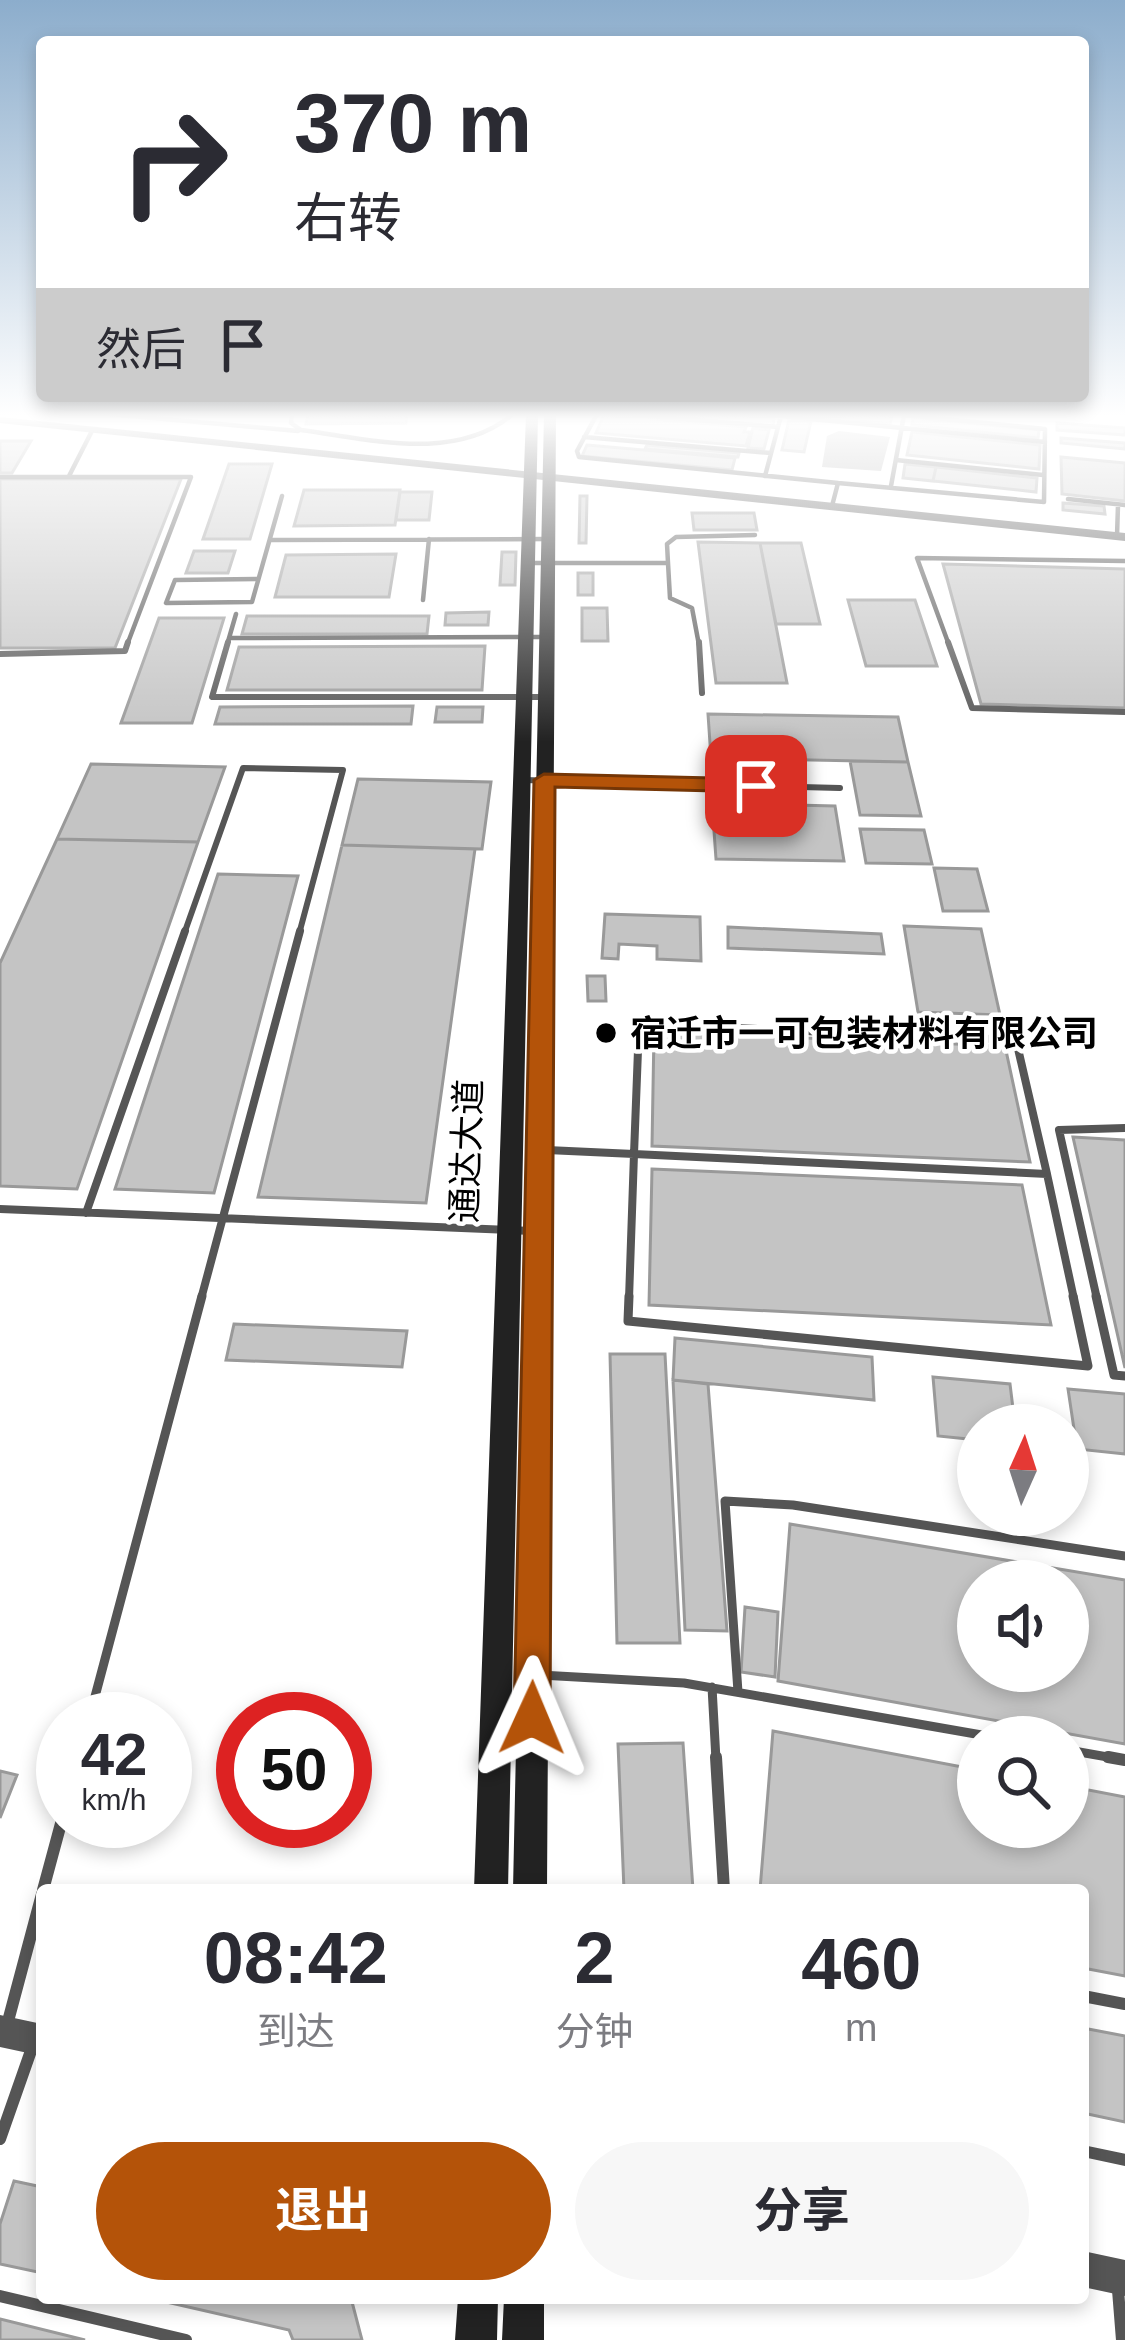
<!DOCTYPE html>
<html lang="zh">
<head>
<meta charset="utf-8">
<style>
	body { margin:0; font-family:Arial,"Noto Sans SC",sans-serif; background:#f7f7f7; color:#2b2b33; height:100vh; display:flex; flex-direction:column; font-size:45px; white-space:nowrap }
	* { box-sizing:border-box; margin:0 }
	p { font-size:39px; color:#7c7c81 }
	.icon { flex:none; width:66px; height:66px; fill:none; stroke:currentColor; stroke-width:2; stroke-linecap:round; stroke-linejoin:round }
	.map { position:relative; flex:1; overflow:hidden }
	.side { position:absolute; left:36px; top:1884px; width:1053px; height:420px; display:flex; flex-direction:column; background:#fff; border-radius:12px; box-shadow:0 6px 18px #0003 }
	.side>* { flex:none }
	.banner { position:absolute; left:36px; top:36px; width:1053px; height:366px; border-radius:12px; box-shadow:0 6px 18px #0003; background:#fff; color:#2b2b33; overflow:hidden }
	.needle { width:78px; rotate:3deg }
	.tools { position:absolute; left:957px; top:1404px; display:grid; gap:24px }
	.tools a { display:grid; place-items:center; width:132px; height:132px; border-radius:50%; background:#fff; box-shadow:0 6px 18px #0003; font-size:60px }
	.speed { position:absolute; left:36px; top:1692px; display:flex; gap:24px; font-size:60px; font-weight:700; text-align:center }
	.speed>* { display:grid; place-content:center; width:156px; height:156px; border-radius:50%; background:#fff; box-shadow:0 6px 18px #0003; line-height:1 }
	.speed small { font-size:30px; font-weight:400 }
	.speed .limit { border:18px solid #d22; background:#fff; color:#111 }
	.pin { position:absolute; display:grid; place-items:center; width:102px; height:102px; color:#fff; margin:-51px; border-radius:24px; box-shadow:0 6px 18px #0006 }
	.me { position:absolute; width:132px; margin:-66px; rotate:1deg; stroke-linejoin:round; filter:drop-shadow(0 0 9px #0008) }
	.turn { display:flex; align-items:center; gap:42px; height:252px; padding:0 60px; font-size:54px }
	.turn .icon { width:156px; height:156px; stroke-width:2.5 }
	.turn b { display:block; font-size:84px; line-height:102px }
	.then { display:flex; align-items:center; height:114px; padding:0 60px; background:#0003; gap:24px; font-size:45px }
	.eta { display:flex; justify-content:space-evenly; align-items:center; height:204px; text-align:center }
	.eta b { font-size:72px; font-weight:700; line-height:84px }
	.action { display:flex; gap:24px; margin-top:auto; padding:24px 60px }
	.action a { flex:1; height:138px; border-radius:72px; background:#b45309; color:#fff; font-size:48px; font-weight:700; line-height:138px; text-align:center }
	.action a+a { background:#f7f7f7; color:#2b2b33 }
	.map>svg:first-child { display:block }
	.water { fill:#a3a3a3 }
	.building { fill:#c4c4c4; stroke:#999; stroke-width:3; fill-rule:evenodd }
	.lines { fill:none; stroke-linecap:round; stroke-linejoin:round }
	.service-far4 { stroke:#555; stroke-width:4.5 }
	.service-far3 { stroke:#555; stroke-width:6 }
	.service-far2 { stroke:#555; stroke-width:8 }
	.service-far1 { stroke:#555; stroke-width:9 }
	.service { stroke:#555; stroke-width:12 }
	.tertiary { fill:#555; fill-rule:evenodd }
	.secondary { fill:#222; fill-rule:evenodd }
	.route { fill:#b45309; stroke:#753606; stroke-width:3 }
	.poi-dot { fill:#000; stroke:#fff; stroke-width:4.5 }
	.labels { text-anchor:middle; stroke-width:9; stroke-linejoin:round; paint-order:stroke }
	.poi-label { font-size:36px; font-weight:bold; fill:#000; stroke:#fff; text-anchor:start }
	.street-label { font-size:36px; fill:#000; stroke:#fff }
</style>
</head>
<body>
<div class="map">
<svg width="1125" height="2340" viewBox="0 0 1125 2340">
	<rect width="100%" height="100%" fill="#fff"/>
	<!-- water -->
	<path class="water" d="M839,431L890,437L881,471L822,467L827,436Z"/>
	<!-- building -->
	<path class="building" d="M308,414H407L406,423L306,424Z
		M641,414H726L774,418L773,426Z
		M793,414H892L890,424Z
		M604,415L746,427L744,432H750L746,446L596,433Z
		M913,418L1039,430L1038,438L912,425Z
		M789,420L811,421L804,452L782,450Z
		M1057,423L1125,428V435L1057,430Z
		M753,428L769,430L764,449L748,448Z
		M912,432L1040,445L1039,469L907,455Z
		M1061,438L1125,443V449L1061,443Z
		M0,441H31L12,473H0Z
		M587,445L735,458L732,470L582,456Z
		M647,445L739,453L738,457L645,449Z
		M1061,457L1125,463V501L1062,494Z
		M229,464H272L250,539H203Z
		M905,464L936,467L933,481L903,478Z
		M936,467L1037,478L1036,492L933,481Z
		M0,479H181L115,648H0Z
		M304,490H400L395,525L294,526Z
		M400,492H432L429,520H396Z
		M580,496H587L586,543H579Z
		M1063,503L1104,506L1105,514L1063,510Z
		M692,513H754L757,530H694Z
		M698,542L760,543L787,683H716Z
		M760,543H801L820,624H776Z
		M194,551H235L228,573H186Z
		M502,552H516L515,585H500Z
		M396,554L389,597H275L286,555Z
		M943,564L1125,569V708L981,704Z
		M578,573H593V595H578Z
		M848,600H915L937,666H866Z
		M582,608H607L608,641H582Z
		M489,612L488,625H445L446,613Z
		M247,616H429L427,634H242Z
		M159,618H224L192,723H121Z
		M485,646L482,690H227L239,647Z
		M413,706L411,724H215L220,707Z
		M437,707H483L482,722H435Z
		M708,714L898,717L908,762L711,758Z
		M850,761L908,762L921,816L860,815Z
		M91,764L225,767L198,842L57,839Z
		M358,779L491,782L482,849L342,845Z
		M712,803L835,806L844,861L716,859Z
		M860,829L924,830L932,864L866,863Z
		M57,839L198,842L77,1189L0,1186V963Z
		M342,845L475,849L426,1203L258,1197Z
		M934,868L977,869L988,911H943Z
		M218,874L298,876L214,1193L115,1189Z
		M605,914L700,917L701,961L657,959V946L619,944L618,959L602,958Z
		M904,926L981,929L1000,1015L918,1012Z
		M728,927L881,934L884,954L728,948Z
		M587,976H605L606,1001H588Z
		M654,1032L1005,1046L1030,1162L652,1146Z
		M1073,1137L1125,1140V1368Z
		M652,1169L1022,1185L1051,1325L649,1305Z
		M234,1324L407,1331L402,1367L226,1360Z
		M675,1338L872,1357L874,1400L673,1380Z
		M610,1354H665L680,1643H617Z
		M933,1377L1010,1384L1015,1425H978V1440L938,1436Z
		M673,1380L708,1384L727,1631L685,1630Z
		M1068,1389L1125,1394V1454L1077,1449Z
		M790,1524L1125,1580V1744L778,1681ZM978,1581H1068V1671H978Z
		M745,1607L778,1612L775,1677L741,1672Z
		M773,1731L978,1770V1827H1068V1786L1125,1797V1976L1083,1968V1890H760Z
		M683,1743L693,1890H624L618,1744Z
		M0,1771L17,1775L0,1818Z
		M1083,2028L1125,2036V2122L1083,2113Z
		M14,2181L42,2187V2273L0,2264V2224Z
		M149,2298H351L362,2340H293L289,2330Z
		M0,2319L85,2340H0Z"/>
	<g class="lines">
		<!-- service-far4 -->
		<path class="service-far4" d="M108,414L298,431
			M292,414L291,423L301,430C369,439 456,463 513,414
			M597,414L577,451L579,457L838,483
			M624,414L778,427
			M759,414L1045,442
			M584,437L771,453
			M896,460L1043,475
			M69,476L93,429
			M765,476L781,416
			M0,477H191L127,645
			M1068,499L1125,505
			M832,506L838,483L1044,502L1045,429L904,415L891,486
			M1117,536L1118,505
			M270,540L548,539
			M529,563H668L670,598L692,608L699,645
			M668,563L667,544L676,537L755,535
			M258,579L175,580L166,603L252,602L282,496
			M423,600L429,539
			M230,638L545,637
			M227,645L236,614
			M949,645L917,558L1125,561"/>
		<!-- service-far3 -->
		<path class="service-far3" d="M228,642L212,697H544
			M699,642L702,693
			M948,642L972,708L1125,712
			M0,654L125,651L128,642
			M523,780L840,788
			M184,934L243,768L343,770L299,934"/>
		<!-- service-far2 -->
		<path class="service-far2" d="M547,1150L634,1154
			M634,1154L1047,1174
			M634,1154L639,1024L1016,1040L1047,1174
			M1047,1174L1074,1299
			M0,1209L532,1231
			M86,1213L185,931
			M201,1299L300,931
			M629,1299L634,1154
			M1097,1299L1059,1130L1125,1128"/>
		<!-- service-far1 -->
		<path class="service-far1" d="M629,1296L628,1321L1088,1366L1073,1296
			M1096,1296L1114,1375L1125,1376
			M540,1675L684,1683L993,1737
			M712,1687L716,1760
			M738,1692L725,1501L793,1505L1125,1556
			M89,1719L202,1296
			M1068,1750L1125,1760"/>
		<!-- service -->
		<path class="service" d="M716,1757L724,1890
			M1108,1757L1125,1760
			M43,1890L63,1816
			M1083,1996L1125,2004
			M7,2025L42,1894
			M0,2139L33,2045
			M1083,2151L1125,2160
			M1118,2290L1122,2340
			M0,2296L186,2340"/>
		<!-- tertiary -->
		<path class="tertiary" d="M0,417L1125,533V541L0,423Z
			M0,2015L42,2024V2056L0,2047Z
			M1083,2251L1125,2260V2296L1083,2287Z"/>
		<!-- secondary -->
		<path class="secondary" d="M526,414H538L508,1890H474Z
			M544,414H556L547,1890H513Z
			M458,2298H498L497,2340H455Z
			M504,2298H544V2340H502Z"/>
	</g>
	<!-- sky -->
	<linearGradient id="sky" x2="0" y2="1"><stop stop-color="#8cadcc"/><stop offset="0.56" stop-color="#fff"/><stop offset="1" stop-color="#fff" stop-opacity="0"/></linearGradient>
	<rect width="1125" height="742" fill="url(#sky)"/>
	<!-- route -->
	<path class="route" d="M544,774L756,779L766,786L756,792L555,787L550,1718L545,1731L532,1736L519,1731L514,1718L534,780Z"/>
	<!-- markers -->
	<circle class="poi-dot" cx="606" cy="1033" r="12"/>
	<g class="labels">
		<!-- poi labels -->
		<g class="poi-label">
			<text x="630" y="1046">宿迁市一可包装材料有限公司</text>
		</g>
		<!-- street labels -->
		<g class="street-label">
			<text transform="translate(466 1151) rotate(-88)" y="13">通达大道</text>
		</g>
	</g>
</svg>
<div class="tools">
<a><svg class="needle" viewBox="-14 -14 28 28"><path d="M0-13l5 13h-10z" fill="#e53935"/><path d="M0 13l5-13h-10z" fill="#7c7c81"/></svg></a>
<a><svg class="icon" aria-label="sound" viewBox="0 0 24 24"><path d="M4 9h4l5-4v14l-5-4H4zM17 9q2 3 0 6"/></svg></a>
<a><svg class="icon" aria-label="search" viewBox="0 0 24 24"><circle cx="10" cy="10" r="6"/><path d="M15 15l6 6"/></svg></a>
</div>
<div class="speed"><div>42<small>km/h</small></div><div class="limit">50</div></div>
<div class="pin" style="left:756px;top:786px;background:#d93025"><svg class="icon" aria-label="arrive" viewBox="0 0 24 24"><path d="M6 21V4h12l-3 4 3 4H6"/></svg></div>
<svg class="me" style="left:532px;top:1718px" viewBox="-20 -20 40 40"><path d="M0-17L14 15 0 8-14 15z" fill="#b45309" stroke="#fff" stroke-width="4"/></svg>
<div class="banner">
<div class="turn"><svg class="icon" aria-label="right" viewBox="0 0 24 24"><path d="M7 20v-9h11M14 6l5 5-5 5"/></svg><div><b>370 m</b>右转</div></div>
<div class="then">然后<svg class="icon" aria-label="arrive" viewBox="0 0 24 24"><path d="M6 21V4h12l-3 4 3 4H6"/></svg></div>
</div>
<section class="side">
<div class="eta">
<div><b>08:42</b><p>到达</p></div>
<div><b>2</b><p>分钟</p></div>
<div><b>460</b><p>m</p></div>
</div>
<div class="action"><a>退出</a><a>分享</a></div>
</section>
</div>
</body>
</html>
